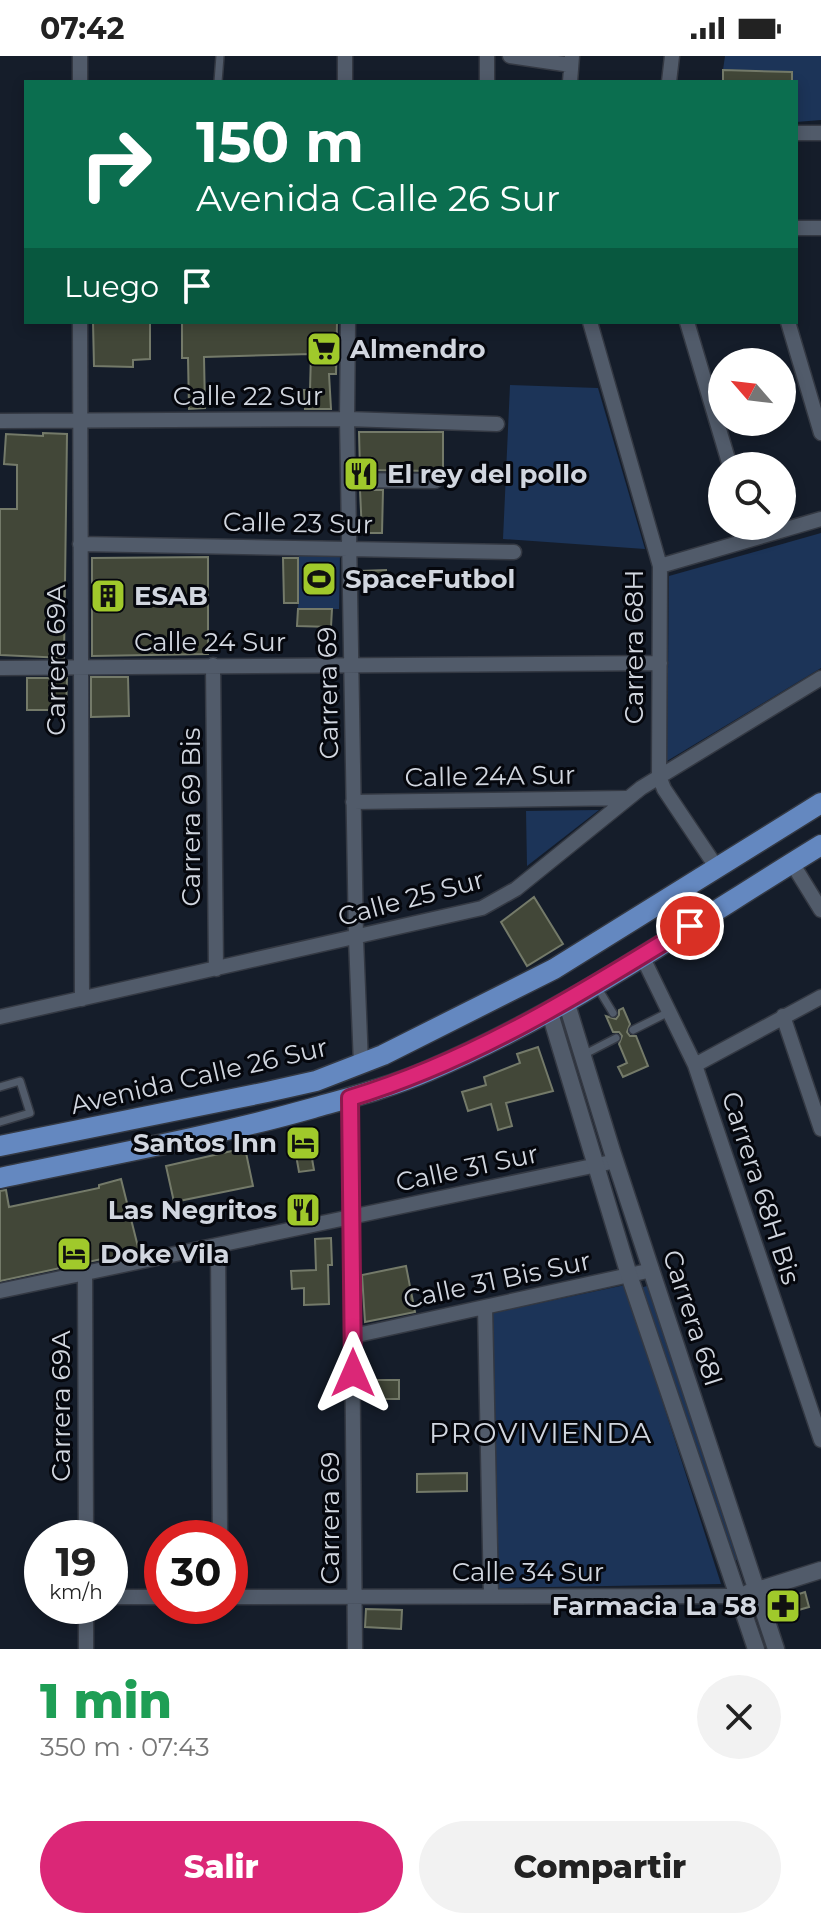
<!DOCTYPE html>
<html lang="es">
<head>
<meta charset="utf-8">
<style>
	body { margin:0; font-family:Montserrat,sans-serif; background:#f2f2f2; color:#222; height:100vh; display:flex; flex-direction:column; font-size:30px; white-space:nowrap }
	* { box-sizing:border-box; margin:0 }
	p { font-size:26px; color:#767676 }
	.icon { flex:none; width:44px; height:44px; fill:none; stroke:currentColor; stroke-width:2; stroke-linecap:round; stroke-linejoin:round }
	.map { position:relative; height:1593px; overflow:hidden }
	.details { display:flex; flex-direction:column; background:#fff; flex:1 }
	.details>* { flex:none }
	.guide { position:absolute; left:24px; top:24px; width:774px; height:244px; border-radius:0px; box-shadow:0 4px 12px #0003; background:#0b6e4f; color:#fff; overflow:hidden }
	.needle { width:52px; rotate:298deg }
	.buttons { position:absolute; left:708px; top:292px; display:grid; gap:16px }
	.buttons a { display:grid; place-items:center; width:88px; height:88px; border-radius:50%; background:#fff; box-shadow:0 4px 12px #0003; font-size:40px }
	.speed { position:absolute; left:24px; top:1464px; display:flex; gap:16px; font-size:40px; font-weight:700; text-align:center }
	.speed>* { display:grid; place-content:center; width:104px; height:104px; border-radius:50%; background:#fff; box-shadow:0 4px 12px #0003; line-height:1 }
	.speed small { font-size:20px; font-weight:400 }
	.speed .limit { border:12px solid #d22; background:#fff; color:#111 }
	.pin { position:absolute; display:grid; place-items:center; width:68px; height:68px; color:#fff; margin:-34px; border:4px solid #fff; border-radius:50%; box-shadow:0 2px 8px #0007 }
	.me { position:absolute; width:88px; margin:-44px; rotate:0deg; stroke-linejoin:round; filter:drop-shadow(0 0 6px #0008) }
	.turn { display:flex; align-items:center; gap:28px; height:168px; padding:0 40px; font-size:36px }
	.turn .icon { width:104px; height:104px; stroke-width:2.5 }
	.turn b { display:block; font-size:56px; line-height:68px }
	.then { display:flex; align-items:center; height:76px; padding:0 40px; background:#0003; gap:16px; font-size:30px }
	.round { display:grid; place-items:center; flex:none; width:84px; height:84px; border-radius:42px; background:#f2f2f2 }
	.head { display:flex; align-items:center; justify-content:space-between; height:136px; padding:0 40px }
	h1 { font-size:48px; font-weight:800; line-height:60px; color:#1e9e55 }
	.button { display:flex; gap:16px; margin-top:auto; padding:16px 40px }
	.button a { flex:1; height:92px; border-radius:48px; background:#db2777; color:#fff; font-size:32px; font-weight:800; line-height:92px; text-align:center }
	.button a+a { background:#f2f2f2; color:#222 }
	.status { display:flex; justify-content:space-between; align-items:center; height:56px; padding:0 40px; background:#fff; direction:ltr }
	.status svg { height:22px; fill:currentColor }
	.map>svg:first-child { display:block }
	.green { fill:#1c3458 }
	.building { fill:#424738; stroke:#747a69; stroke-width:2 }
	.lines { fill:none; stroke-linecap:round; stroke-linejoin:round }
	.service-casing { stroke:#343943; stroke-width:10 }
	.minor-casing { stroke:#343943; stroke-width:17 }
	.tertiary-casing { stroke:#343943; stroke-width:19 }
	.primary-casing { stroke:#343943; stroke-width:23 }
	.service { stroke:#515b6a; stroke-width:7 }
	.minor { stroke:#515b6a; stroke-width:14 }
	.tertiary { stroke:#515b6a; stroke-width:16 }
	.primary { stroke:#6488c0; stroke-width:20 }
	.route-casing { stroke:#8e194d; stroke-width:20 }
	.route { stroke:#db2777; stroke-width:14 }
	.labels { text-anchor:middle; stroke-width:6; stroke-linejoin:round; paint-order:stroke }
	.poi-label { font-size:26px; font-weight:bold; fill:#d1d6df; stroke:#05070d; text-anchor:start }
	.street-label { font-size:26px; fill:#d1d6df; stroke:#05070d }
	.neighbourhood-label { font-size:28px; letter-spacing:2px; fill:#d1d6df; stroke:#05070d }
</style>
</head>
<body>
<div class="status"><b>07:42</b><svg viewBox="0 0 49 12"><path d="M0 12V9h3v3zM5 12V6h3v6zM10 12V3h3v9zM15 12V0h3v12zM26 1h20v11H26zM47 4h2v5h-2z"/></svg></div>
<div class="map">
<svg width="821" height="1593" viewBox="0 0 821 1593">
	<rect width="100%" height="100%" fill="#151d2a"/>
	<!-- green -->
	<path class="green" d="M725,0H821V64L796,66V26L723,14Z
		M510,329L598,332L645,493L503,483Z
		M821,477V612L667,705L669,520Z
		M299,498H340L339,553H298Z
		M599,754L527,810L526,755Z
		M625,1229L721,1528L499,1532L493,1257Z
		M647,1230L739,1503L732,1506L640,1232Z"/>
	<!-- building -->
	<path class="building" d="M723,14L792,16V26H723Z
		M93,266H150V303L133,304V311L94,310Z
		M182,266H337L336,318H329L331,353H305L304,334H310L311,298L204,301L205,352L189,353L188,302H182Z
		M359,376H443V419L435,415L360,414Z
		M43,377L67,378L64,602L0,599V453H17V409L4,408L6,378L43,380Z
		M383,434L382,477H362L360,434Z
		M208,501V598L92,600V502Z
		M283,502H298V547H284Z
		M386,514V530H360V515Z
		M298,553H332L331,571L297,570Z
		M91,621H128L129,660L91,661Z
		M27,622H67L66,654H27Z
		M534,841L563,888L527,910L501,866Z
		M623,952L630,968L627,976L630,980H636L648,1010L623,1021L618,1011L627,1007L619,988L622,980L619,976H613L606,960L616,963L619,959V954Z
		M538,991L553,1035L506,1047L512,1070L498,1074L491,1048L468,1055L462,1036L486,1029L484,1021L520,1007L517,998Z
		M308,1080L314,1114L299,1116L293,1082Z
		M245,1092L253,1130L174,1146L166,1110Z
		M121,1123L139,1195L0,1225V1135L6,1134L9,1151L99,1132V1129Z
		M331,1182L332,1209H328L329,1248L304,1249V1232L292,1233L291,1215L316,1214L315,1183Z
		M406,1210L415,1256L365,1266L362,1219Z
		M367,1324H399V1343H367Z
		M467,1417V1435L417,1436V1418Z
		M805,1536L809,1551L781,1559L777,1545Z
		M366,1553L402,1554L401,1573L365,1571Z"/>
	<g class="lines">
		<defs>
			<path id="service" d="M218,26L220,0
				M596,929L613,957
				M633,974L669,956
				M583,999L616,982
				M0,1031L20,1025L30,1057L0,1066"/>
			<path id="minor" d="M345,0V26
				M510,0L571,9
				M80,26V0
				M487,26V0
				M570,26L572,0
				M669,26L672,0
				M796,77H821
				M796,172H821
				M80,266L82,943
				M348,266L347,363L356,883L361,1008
				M590,266L660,510L659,720L664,733L717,812
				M687,266L730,410
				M788,266L821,377
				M0,365L347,363L497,368
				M348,424L435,425
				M80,488L514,496
				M660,510L821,463
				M213,609L216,913
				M0,612L660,607
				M353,746L626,742
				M792,807L821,854
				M642,900L695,1009L821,1384
				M783,960L821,1073
				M0,961L482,852L516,833L641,732L821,622
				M695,1009L821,941
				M350,1042L355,1593
				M218,1189L220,1482
				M85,1217L86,1482
				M0,1235L616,1105
				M485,1251L491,1540
				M353,1280L652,1214
				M110,1541H162
				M230,1541L739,1540
				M86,1550V1593"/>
			<path id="tertiary" d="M566,945L612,1095L776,1593
				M549,954L629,1219L756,1593
				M748,1537L821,1514"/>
			<path id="primary" d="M0,1090L267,1036L316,1025L383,999L554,913L821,747
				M0,1122C104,1100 210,1081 313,1052C352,1041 391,1031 428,1015C564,958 695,866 821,789"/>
		</defs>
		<!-- service casing -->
		<use href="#service" class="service-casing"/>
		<!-- minor casing -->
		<use href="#minor" class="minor-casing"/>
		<!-- tertiary casing -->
		<use href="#tertiary" class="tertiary-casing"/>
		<!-- primary casing -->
		<use href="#primary" class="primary-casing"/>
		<!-- service -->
		<use href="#service" class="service"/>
		<!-- minor -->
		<use href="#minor" class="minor"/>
		<!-- tertiary -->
		<use href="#tertiary" class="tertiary"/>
		<!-- primary -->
		<use href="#primary" class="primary"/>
	</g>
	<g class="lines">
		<defs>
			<path id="route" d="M353,1317L350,1042C473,1005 582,937 690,870"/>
		</defs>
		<!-- route casing -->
		<use href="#route" class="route-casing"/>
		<!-- route -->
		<use href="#route" class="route"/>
	</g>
	<!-- icons -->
	<defs>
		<symbol id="supermarket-square" viewBox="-11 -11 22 22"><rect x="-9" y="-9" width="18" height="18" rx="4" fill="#a0c92b" stroke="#05070d"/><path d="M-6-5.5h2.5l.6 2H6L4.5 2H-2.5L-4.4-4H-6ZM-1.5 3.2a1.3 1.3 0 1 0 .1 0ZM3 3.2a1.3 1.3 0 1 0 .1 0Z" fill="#111"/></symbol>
		<symbol id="restaurant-square" viewBox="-11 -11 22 22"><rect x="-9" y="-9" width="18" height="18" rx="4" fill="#a0c92b" stroke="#05070d"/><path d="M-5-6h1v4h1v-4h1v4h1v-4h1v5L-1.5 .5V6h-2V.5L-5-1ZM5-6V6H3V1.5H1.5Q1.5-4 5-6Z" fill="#111"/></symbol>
		<symbol id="stadium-square" viewBox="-11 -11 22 22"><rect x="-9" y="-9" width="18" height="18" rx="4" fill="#a0c92b" stroke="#05070d"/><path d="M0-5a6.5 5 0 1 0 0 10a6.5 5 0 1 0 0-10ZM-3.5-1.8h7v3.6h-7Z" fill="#111"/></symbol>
		<symbol id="building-square" viewBox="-11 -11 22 22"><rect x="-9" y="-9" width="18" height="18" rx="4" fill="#a0c92b" stroke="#05070d"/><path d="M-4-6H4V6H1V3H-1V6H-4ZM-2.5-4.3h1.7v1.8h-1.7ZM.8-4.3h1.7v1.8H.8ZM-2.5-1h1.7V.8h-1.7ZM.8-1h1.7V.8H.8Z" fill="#111"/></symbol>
		<symbol id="hotel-square" viewBox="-11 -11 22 22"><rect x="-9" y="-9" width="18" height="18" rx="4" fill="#a0c92b" stroke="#05070d"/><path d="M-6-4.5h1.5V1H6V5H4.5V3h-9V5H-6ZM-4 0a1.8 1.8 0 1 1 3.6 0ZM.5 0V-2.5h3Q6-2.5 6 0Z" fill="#111"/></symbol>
		<symbol id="pharmacy-square" viewBox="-11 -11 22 22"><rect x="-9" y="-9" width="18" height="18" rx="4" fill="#a0c92b" stroke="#05070d"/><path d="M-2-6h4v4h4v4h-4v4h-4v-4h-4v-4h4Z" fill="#111"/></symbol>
	</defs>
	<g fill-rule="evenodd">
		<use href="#supermarket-square" x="304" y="273" width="40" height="40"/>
		<use href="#restaurant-square" x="341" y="398" width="40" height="40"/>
		<use href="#stadium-square" x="299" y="503" width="40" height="40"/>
		<use href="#building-square" x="88" y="520" width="40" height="40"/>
		<use href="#hotel-square" x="283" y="1067" width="40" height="40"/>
		<use href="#restaurant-square" x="283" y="1134" width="40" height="40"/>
		<use href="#hotel-square" x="54" y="1178" width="40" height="40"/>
		<use href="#pharmacy-square" x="763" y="1530" width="40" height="40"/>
	</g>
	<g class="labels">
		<!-- poi labels -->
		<g class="poi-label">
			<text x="350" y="302">Almendro</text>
			<text x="387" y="427">El rey del pollo</text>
			<text x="345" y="532">SpaceFutbol</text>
			<text x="134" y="549">ESAB</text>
			<text x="277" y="1096" text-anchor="end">Santos Inn</text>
			<text x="277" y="1163" text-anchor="end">Las Negritos</text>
			<text x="100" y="1207">Doke Vila</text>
			<text x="757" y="1559" text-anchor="end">Farmacia La 58</text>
		</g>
		<!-- street labels -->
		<g class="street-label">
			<text x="248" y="349">Calle 22 Sur</text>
			<text transform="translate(298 467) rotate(1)" y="9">Calle 23 Sur</text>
			<text x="210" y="595">Calle 24 Sur</text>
			<text transform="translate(634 591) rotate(-90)" y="9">Carrera 68H</text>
			<text transform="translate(56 604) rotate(-90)" y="9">Carrera 69A</text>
			<text transform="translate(328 637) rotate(-91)" y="9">Carrera 69</text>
			<text transform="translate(490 720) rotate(-1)" y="9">Calle 24A Sur</text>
			<text transform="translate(191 761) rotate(-90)" y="9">Carrera 69 Bis</text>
			<text transform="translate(411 842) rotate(-15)" y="9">Calle 25 Sur</text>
			<text transform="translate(199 1020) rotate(-13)" y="9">Avenida Calle 26 Sur</text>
			<text transform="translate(467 1112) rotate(-12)" y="9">Calle 31 Sur</text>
			<text transform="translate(761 1132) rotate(72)" y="9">Carrera 68H Bis</text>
			<text transform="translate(497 1224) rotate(-12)" y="9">Calle 31 Bis Sur</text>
			<text transform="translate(693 1262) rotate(72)" y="9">Carrera 68I</text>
			<text transform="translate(61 1350) rotate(-90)" y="9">Carrera 69A</text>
			<text transform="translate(330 1462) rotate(-90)" y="9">Carrera 69</text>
			<text x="528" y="1525">Calle 34 Sur</text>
		</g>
		<!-- neighbourhood labels -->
		<g class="neighbourhood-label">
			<text x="541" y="1387">PROVIVIENDA</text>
		</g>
	</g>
</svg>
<div class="buttons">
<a><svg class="needle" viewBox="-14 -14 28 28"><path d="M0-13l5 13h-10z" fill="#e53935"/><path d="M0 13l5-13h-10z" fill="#767676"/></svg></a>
<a><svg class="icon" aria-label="search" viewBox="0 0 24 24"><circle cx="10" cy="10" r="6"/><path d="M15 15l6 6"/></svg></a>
</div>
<div class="speed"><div>19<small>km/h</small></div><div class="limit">30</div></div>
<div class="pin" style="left:690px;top:870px;background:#d93025"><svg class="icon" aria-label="arrive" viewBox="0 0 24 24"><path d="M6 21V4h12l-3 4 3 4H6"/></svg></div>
<svg class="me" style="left:353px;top:1317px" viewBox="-20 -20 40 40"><path d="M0-17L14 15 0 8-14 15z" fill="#db2777" stroke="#fff" stroke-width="4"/></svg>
<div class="guide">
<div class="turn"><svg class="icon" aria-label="right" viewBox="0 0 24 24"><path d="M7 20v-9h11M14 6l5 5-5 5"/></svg><div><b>150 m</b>Avenida Calle 26 Sur</div></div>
<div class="then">Luego<svg class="icon" aria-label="arrive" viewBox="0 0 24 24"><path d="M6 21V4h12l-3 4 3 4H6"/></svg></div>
</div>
</div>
<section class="details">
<div class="head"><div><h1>1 min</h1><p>350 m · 07:43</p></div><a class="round"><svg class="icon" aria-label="close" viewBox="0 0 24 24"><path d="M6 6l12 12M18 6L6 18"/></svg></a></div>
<div class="button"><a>Salir</a><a>Compartir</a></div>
</section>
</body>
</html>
